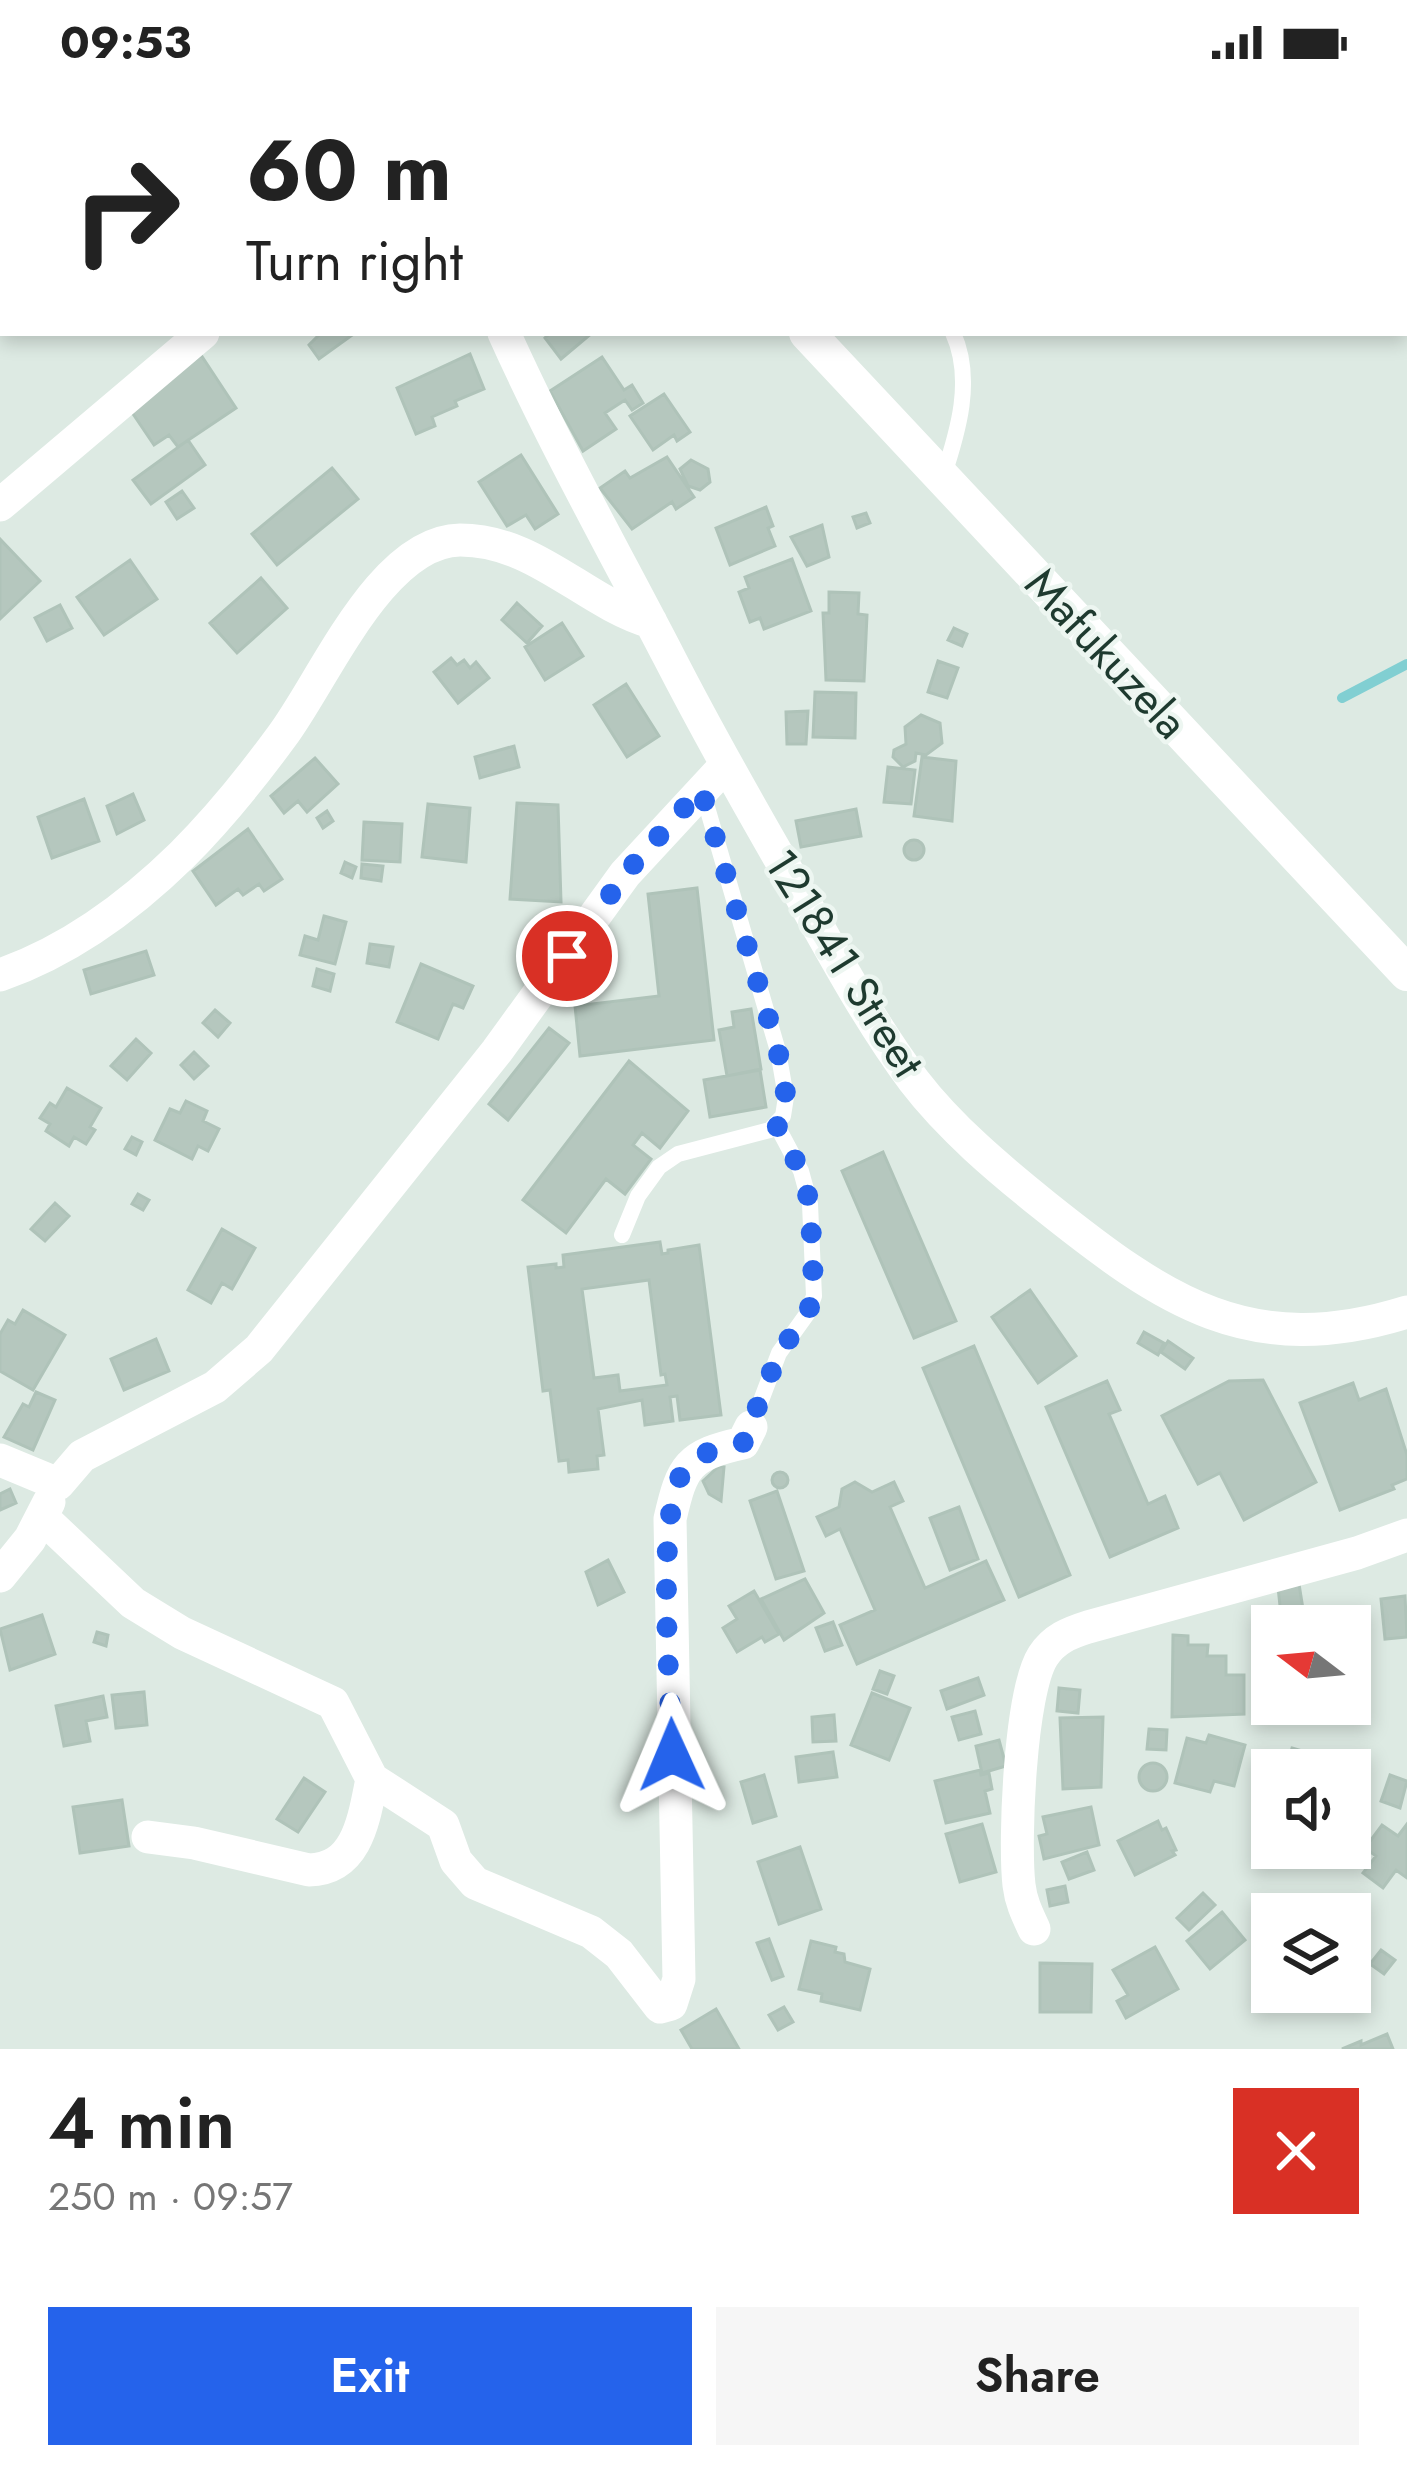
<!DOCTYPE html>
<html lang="en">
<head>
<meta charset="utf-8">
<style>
	body { margin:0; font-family:Jost,sans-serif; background:#f6f6f6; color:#222; height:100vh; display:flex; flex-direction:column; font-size:45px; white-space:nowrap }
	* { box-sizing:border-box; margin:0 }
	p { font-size:39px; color:#767676 }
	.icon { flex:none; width:66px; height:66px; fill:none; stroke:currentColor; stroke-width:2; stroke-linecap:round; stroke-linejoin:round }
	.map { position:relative; height:1965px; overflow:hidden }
	.panel { display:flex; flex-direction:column; background:#fff; flex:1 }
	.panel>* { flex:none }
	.banner { position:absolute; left:0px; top:0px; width:1407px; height:252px; box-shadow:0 6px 18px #0003; background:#fff; color:#222; overflow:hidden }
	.needle { width:78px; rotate:286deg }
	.buttons { position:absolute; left:1251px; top:1521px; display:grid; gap:24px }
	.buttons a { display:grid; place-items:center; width:120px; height:120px; border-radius:0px; background:#fff; box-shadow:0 6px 18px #0003; font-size:60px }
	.pin { position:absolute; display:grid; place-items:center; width:102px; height:102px; color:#fff; margin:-51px; border:6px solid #fff; border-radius:50%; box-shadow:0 3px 12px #0007 }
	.me { position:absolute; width:132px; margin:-66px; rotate:359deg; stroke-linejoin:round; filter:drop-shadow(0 0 9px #0008) }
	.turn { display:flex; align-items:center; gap:42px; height:252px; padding:0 48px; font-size:54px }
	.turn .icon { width:156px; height:156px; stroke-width:2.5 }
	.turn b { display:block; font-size:84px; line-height:102px }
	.round { display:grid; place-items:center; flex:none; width:126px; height:126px; border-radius:0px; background:#f6f6f6 }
	.head { display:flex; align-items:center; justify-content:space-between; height:204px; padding:0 48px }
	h1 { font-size:72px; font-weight:600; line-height:90px }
	.action { display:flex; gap:24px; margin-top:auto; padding:24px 48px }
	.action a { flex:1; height:138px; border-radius:0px; background:#2563eb; color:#fff; font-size:48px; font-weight:600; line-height:138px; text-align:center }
	.action a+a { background:#f6f6f6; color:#222 }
	.status { display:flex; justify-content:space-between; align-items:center; height:84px; padding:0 60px; background:#fff; direction:ltr }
	.status svg { height:33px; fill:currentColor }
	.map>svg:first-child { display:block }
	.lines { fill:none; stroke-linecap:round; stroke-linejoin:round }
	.stream { stroke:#81cfd2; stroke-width:10 }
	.building { fill:#b5c7be; stroke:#afc3b9; stroke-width:3; fill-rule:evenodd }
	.service { stroke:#fff; stroke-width:16 }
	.minor { stroke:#fff; stroke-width:33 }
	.secondary { stroke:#fff; stroke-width:36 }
	.route { stroke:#2563eb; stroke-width:21; stroke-dasharray:0 37.8 }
	.labels { text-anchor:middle; stroke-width:9; stroke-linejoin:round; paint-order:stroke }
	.street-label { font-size:45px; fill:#1e3a2f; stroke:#edf6f1 }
</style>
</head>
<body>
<div class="status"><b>09:53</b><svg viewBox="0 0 49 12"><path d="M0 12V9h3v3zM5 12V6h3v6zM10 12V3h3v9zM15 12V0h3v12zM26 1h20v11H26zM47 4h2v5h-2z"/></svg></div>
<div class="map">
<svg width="1407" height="1965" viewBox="0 0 1407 1965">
	<rect width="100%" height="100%" fill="#ddeae3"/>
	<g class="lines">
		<!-- stream -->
		<path class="stream" d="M1342,614L1407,580"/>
	</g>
	<!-- building -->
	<path class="building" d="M907,0H995L997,3H908Z
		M1009,0H1056L1058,3H1012Z
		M321,249H355L319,275L309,261Z
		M550,249H592L561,275L545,254Z
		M470,270L484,305L455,317L457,322L432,333L435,342L416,350L397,304Z
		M201,271L236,324L178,363L169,351L154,361L127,321Z
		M602,273L624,306L632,301L643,319L632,326L625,316L605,329L616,345L583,367L550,307Z
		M664,310L690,348L677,357L674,351L653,366L630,332Z
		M188,356L205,381L151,420L133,396Z
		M521,371L558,430L535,445L526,431L507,442L479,398Z
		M667,373L694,413L676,425L672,418L632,445L600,404L625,387L630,394Z
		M691,376L708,385L710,398L700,406L688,402L680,385Z
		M332,384L358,415L277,481L252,450Z
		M182,407L194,424L177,435L166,418Z
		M766,423L773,442L768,444L775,462L730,481L716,444Z
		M866,429L870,439L857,444L853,433Z
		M822,441L829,473L807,482L791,453Z
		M0,455L40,497L0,535Z
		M792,475L811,527L764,545L760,534L750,538L739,508L749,504L745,493Z
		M130,476L157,515L104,551L77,513Z
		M261,494L287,524L237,569L210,539Z
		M829,508L859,509L858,530L867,531L864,597L826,596L823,529H829Z
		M517,519L542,542L527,559L502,536Z
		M60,521L72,544L47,557L35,534Z
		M562,539L583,572L545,596L525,563Z
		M954,544L967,550L962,562L948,556Z
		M451,574L457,581L464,576L470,584L476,578L489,594L458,619L434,588Z
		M938,577L958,584L947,614L928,608Z
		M626,600L659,652L627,673L594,621Z
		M815,608L856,609L855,654L813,653Z
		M808,627L806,660H787L786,628Z
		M921,631L940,639L942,659L926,671L916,669L915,677L903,683L893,673L894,666L906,660L905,643Z
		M514,662L519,683L480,694L475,673Z
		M922,673L956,677L952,737L914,732Z
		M315,674L338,700L307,728L298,717L284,729L271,712Z
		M888,683L915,686L911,720L884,718Z
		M133,710L144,736L117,750L107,722Z
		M84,715L99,757L52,774L38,733Z
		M517,719L558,721L561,818L510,815Z
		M428,720L470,724L466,778L422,773Z
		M856,725L861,752L801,763L796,737Z
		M327,727L333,737L323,744L317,734Z
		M364,738L402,740L400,778L362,776Z
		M248,745L282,795L264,807L259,800L243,811L238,805L216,821L193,787Z
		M904 766a10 10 0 1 1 20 0a10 10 0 1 1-20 0Z
		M345,778L356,783L352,794L341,789Z
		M362,780L383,782L381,797L361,794Z
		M697,804L714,956L580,972L575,922L659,912L648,810Z
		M324,832L346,838L335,880L300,871L305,852L318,856Z
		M370,860L393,863L389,883L367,879Z
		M146,867L154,891L91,910L84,886Z
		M421,880L473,902L463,924L453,920L438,955L397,938Z
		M317,885L334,890L330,907L313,902Z
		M751,925L761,985L727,992L719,946L734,943L732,928Z
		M215,926L230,939L218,953L203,939Z
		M549,944L569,959L508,1036L489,1020Z
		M136,955L151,969L127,996L111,982Z
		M194,968L208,982L194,995L181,981Z
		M629,977L688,1027L660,1064L642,1049L633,1061L651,1075L625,1110L606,1095L566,1149L523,1116Z
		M760,986L766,1023L710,1033L704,996Z
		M67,1004L101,1024L90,1043L95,1046L86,1060L74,1053L69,1062L46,1047L50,1040L40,1034L50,1019L56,1023Z
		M186,1017L207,1027L203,1037L219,1045L208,1067L198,1062L192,1075L155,1056L170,1025L180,1029Z
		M132,1053L142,1058L136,1071L125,1065Z
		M883,1068L956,1237L914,1254L842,1087Z
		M138,1110L149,1116L143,1126L132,1120Z
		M55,1119L69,1132L45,1157L31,1145Z
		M222,1145L255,1164L232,1205L222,1199L211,1219L188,1206Z
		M660,1158L662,1170L668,1169V1166L699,1161L721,1331L680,1336L677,1312L670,1313L673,1337L645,1341L642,1316L598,1325L604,1371L597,1372L598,1385L569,1388L568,1376L559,1377L550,1306L543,1307L528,1183L556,1180V1184L564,1183L563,1171ZM649,1196L661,1291L665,1290L667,1301L620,1307L618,1291L594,1294L582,1205Z
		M1030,1206L1076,1272L1038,1299L992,1233Z
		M23,1226L65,1251L33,1306L0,1287V1250L8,1236L15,1240Z
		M1144,1248L1164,1259L1158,1271L1138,1259Z
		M156,1255L169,1287L124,1306L111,1275Z
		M1168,1257L1193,1274L1185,1285L1161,1268Z
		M974,1262L1070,1491L1019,1513L923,1284Z
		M1263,1296L1316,1398L1244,1436L1220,1389L1198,1400L1162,1332L1229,1297Z
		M1107,1297L1120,1326L1109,1330L1148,1420L1165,1412L1178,1444L1110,1473L1046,1323Z
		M1353,1299L1359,1316L1386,1305L1407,1371V1395L1392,1401L1394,1405L1340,1426L1300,1319Z
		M36,1308L55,1316L33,1366L4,1353L23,1320L29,1323Z
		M718,1383H724L721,1417L709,1410L703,1397Z
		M772 1396a8 8 0 1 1 16 0a8 8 0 1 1-16 0Z
		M855,1398L872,1408L894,1398L903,1417L890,1423L925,1504L986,1477L1004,1516L857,1580L840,1541L875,1526L840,1445L826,1452L817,1433L839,1423L842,1405Z
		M10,1405L16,1419L0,1426V1410Z
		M777,1407L804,1487L776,1495L750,1417Z
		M959,1423L978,1475L950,1486L930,1434Z
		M608,1476L624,1508L598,1521L586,1488Z
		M805,1495L824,1529L784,1556L761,1515Z
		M1299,1500L1303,1525L1320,1523L1323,1542H1296L1294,1529L1281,1531L1278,1503Z
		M754,1507L779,1550L765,1558L762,1553L737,1568L723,1544L737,1535L729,1522Z
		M1405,1512L1407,1553L1385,1555L1381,1515Z
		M42,1531L55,1570L10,1586L0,1545Z
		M833,1538L842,1561L825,1567L816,1544Z
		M97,1548L108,1551L106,1562L94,1558Z
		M1173,1551L1188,1552V1561H1208L1207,1572H1226V1591H1244V1630L1172,1633Z
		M880,1587L894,1592L887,1610L873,1605Z
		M978,1594L984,1611L947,1625L941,1607Z
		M1059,1604L1080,1606L1078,1629L1057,1627Z
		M144,1608L147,1641L116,1644L112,1611Z
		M872,1609L910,1624L889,1676L851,1661Z
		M103,1612L107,1633L86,1637L90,1657L64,1662L56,1622Z
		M975,1627L981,1650L959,1656L952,1633Z
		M834,1631L836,1657L813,1658L812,1633Z
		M1103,1633L1101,1703L1063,1705L1060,1634Z
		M1149,1645L1167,1646L1166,1666L1147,1665Z
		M1209,1651L1245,1661L1234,1702L1214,1697L1210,1708L1175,1699L1187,1654L1206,1659Z
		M999,1656L1006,1682L982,1689L976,1662Z
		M1292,1664L1316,1671L1312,1686H1286Z
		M833,1668L837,1693L799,1698L796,1673Z
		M1139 1693a14 14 0 1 1 28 0a14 14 0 1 1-28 0Z
		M980,1686L981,1691L989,1689L992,1705L985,1707L990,1729L946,1739L935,1697Z
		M1272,1687V1740L1258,1736Z
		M764,1691L776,1732L753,1739L741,1698Z
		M1390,1691L1407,1697L1400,1724L1381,1717Z
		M304,1694L325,1708L298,1748L277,1735Z
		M122,1716L129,1762L80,1769L73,1723Z
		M1091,1723L1099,1761L1044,1775L1039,1752L1047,1750L1043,1733Z
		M1158,1737L1162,1746L1166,1744L1176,1766L1172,1767L1175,1771L1135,1791L1118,1757Z
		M982,1740L996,1788L960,1798L946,1750Z
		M1407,1740V1794L1396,1786L1383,1804L1363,1789L1376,1772L1365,1764L1382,1741L1398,1752Z
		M800,1763L821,1825L779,1840L758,1778Z
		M1087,1768L1094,1786L1069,1795L1062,1778Z
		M1065,1802L1068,1818L1050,1822L1047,1806Z
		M1203,1809L1215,1821L1189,1846L1177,1834Z
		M1222,1828L1245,1856L1210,1885L1187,1857Z
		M1352,1835L1368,1845L1362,1855L1368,1859L1359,1874L1350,1869Z
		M769,1855L783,1892L772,1896L757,1859Z
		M811,1857L836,1863L835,1868L844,1870L845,1878L870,1885L860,1926L821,1917L822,1910L799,1905Z
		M1155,1863L1178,1905L1126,1934L1117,1917L1128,1911L1113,1886Z
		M1381,1866L1395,1876L1384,1890L1370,1880Z
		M1040,1879L1092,1880L1091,1928H1040Z
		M784,1923L793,1938L778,1946L769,1931Z
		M716,1925L739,1965H692L681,1946Z
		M1387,1950L1393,1965H1342L1361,1957V1961Z"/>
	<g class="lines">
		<!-- service -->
		<path class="service" d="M765,0L768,3
			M943,393C958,348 974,295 953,249
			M622,1151L638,1112L659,1083L678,1070L770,1046L783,1032L786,1013L778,967L702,706
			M751,1343L779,1269L807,1230L814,1212L810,1120L801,1087L776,1040"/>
		<!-- minor -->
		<path class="minor" d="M441,3L442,0
			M504,249C554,360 613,465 669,573C706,645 746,716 787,787C827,858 865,931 914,997C950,1044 999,1085 1045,1122C1164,1217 1250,1277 1407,1228
			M0,421L203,249
			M0,891C69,867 129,823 182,771C218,735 252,693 282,652C324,596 381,457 460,456C536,456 584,518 651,538
			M0,1376L58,1400L82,1372L215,1303L259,1265L497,967L625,790L725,682
			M42,1433L133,1519L182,1549L333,1619L372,1695L443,1741L456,1777L475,1799L591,1848L619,1870L660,1923L671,1920L679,1895L670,1435C682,1382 688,1371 743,1359L751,1343
			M0,1492L30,1455L49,1418
			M148,1753L194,1759L309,1786C358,1785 364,1734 372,1695
			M1034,1845C1027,1830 1021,1818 1019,1801C1014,1757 1020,1608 1043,1572C1054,1555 1069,1549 1088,1543L1357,1469L1407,1451"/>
		<!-- secondary -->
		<path class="secondary" d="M561,0L564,3
			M807,249L1407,889"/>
	</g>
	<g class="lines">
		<!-- route -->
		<path class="route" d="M567,872L625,790L701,705L778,967L786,1012L783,1032L776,1040L801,1087L810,1120L814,1212L807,1230L779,1269L743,1359C720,1364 691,1369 680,1393C656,1445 671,1608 672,1671"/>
	</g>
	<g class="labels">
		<!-- street labels -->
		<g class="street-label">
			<text transform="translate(1107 569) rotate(47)" y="16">Mafukuzela</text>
			<text transform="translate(845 879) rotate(58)" y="16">121841 Street</text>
		</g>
	</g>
</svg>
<div class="buttons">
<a><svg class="needle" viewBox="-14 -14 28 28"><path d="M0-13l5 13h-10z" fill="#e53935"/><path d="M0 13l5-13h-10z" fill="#767676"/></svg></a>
<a><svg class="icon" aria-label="sound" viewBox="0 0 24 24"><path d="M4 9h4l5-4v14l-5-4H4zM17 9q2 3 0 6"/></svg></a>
<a><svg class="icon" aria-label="layers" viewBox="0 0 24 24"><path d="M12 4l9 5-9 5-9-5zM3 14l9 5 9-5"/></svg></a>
</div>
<div class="pin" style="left:567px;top:872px;background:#d93025"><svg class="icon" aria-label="arrive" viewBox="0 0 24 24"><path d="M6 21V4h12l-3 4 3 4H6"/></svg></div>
<svg class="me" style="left:672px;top:1671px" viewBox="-20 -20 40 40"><path d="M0-17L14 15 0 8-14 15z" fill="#2563eb" stroke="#fff" stroke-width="4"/></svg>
<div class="banner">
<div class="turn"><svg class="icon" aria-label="right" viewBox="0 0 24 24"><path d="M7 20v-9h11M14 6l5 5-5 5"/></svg><div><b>60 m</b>Turn right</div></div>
</div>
</div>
<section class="panel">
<div class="head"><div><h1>4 min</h1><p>250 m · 09:57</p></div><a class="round" style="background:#d93025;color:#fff"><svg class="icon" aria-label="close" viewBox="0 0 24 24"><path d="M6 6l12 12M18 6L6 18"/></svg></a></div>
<div class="action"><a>Exit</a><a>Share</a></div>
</section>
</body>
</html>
